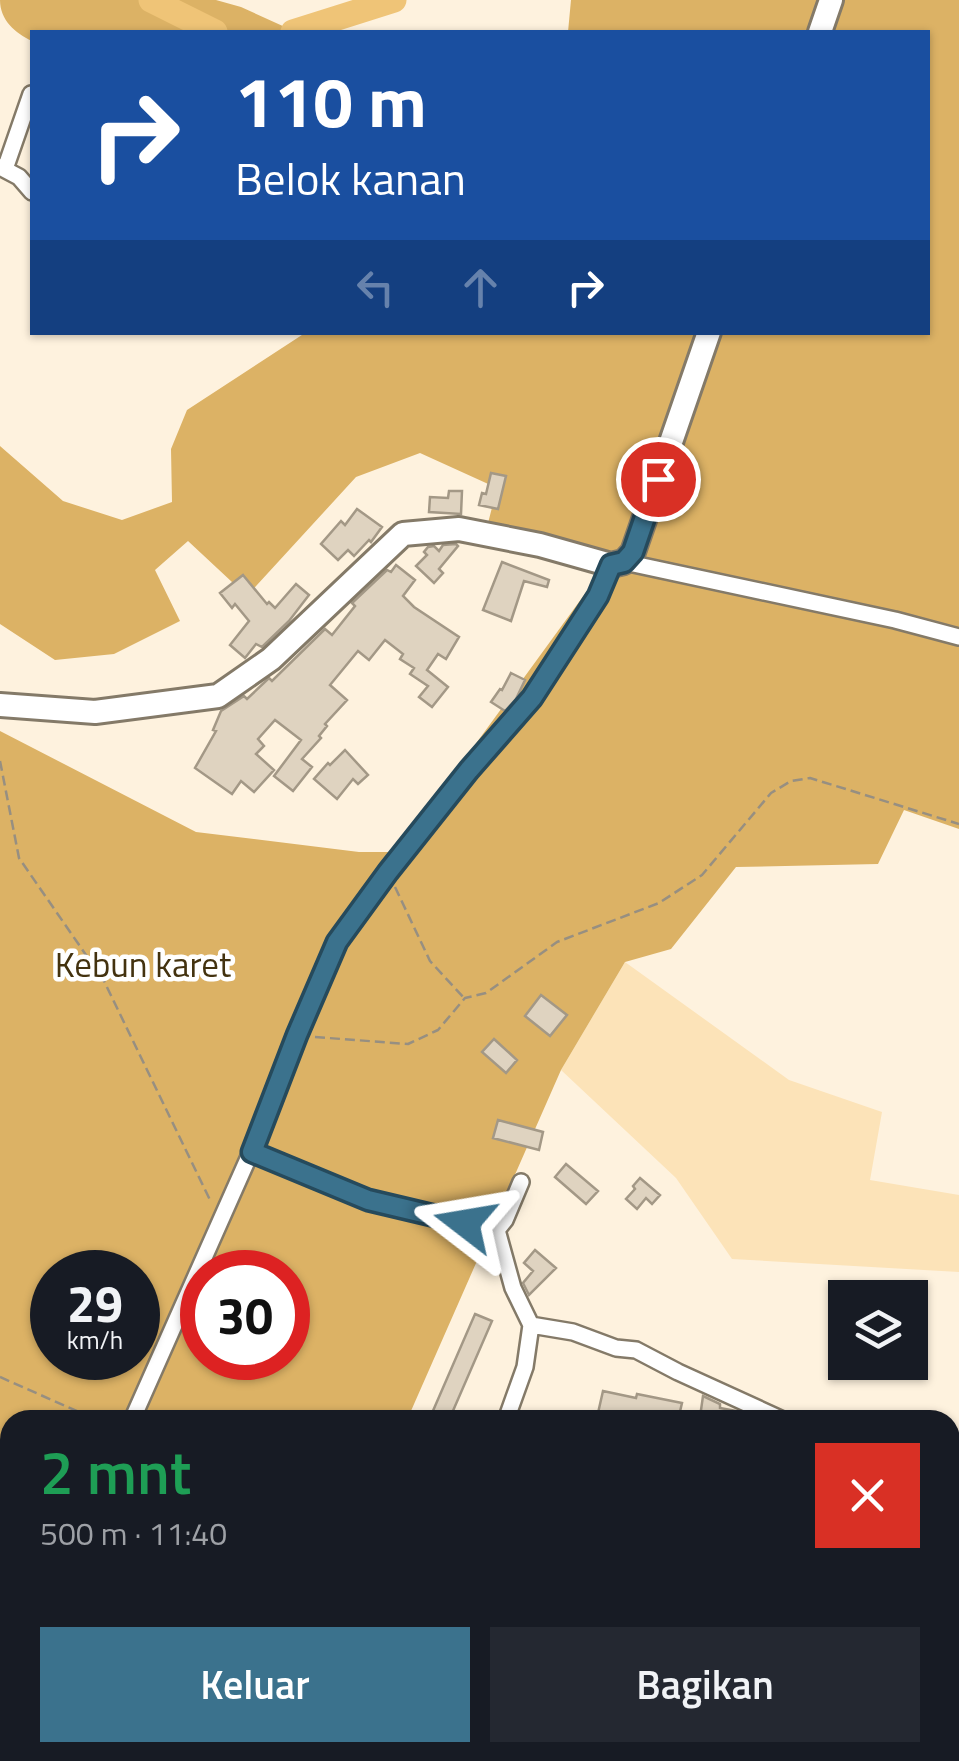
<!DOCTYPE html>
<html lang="id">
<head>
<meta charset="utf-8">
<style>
	body { margin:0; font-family:"Titillium Web",sans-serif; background:#242831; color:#f1f3f6; height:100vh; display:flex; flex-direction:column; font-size:38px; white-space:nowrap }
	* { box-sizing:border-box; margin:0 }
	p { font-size:32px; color:#9ea1a6 }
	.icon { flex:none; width:55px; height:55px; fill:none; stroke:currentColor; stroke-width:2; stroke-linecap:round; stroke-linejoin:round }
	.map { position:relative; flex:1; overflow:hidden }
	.panel { position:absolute; left:0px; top:1410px; width:960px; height:352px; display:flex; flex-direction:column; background:#171b24; border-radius:30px 30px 0 0; box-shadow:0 2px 8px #0004 }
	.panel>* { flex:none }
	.hud { position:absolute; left:30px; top:30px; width:900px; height:305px; border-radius:0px; box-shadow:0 2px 8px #0004; background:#1a4fa0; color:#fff; overflow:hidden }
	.tools { position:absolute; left:828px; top:1280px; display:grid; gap:20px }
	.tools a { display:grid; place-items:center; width:100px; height:100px; border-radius:0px; background:#171b24; box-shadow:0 2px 8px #0004; font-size:50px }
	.speed { position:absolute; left:30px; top:1250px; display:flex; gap:20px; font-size:50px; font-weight:700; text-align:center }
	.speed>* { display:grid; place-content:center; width:130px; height:130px; border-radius:50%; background:#171b24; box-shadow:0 2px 8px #0004; line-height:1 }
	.speed small { font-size:25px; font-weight:400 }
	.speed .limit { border:15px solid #d22; background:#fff; color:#111 }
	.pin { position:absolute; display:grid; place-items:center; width:85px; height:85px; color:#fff; margin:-42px; border:5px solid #fff; border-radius:50%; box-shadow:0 2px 10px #0007 }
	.me { position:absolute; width:110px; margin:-55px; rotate:284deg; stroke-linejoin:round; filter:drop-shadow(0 0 8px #0008) }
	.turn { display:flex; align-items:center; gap:35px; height:210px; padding:0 40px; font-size:45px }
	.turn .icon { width:130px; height:130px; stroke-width:2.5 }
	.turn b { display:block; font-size:70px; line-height:85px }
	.lanes { display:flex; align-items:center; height:95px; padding:0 40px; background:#0003; justify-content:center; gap:50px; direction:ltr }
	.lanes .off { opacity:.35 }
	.round { display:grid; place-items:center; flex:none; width:105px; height:105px; border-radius:0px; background:#242831 }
	.head { display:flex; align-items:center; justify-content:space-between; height:170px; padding:0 40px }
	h1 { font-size:60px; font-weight:600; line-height:75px; color:#1e9e55 }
	.button { display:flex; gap:20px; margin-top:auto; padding:20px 40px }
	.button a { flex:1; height:115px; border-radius:0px; background:#3b728d; color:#fff; font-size:40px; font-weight:600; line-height:115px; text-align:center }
	.button a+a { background:#242831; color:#f1f3f6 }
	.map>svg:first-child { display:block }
	.green { fill:#fce3b8 }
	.forest { fill:#dcb265; fill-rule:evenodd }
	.water { fill:#efc477 }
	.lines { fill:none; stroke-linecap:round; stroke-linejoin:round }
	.river { stroke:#efc477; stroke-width:25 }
	.building { fill:#dfd3c0; stroke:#a39886; stroke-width:2.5 }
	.minor-casing { stroke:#847a68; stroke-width:20 }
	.secondary-casing { stroke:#847a68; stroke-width:28 }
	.path { stroke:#978f81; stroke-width:2.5; stroke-dasharray:10 5; stroke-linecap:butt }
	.minor { stroke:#fff; stroke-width:15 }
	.secondary { stroke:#fff; stroke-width:22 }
	.route-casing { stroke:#264a5c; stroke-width:25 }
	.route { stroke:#3b728d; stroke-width:18 }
	.labels { text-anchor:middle; stroke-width:9; stroke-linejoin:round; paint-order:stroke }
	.park-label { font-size:35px; fill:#43320f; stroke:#fff }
</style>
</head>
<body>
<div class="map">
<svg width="959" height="1761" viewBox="0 0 959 1761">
	<rect width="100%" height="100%" fill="#fef2de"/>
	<!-- green -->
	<path class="green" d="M625,962L789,1080L882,1112L870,1180L959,1195V1272L732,1259L676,1178L561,1070Z
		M0,1676L10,1680V1752L223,1753L222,1761H0Z
		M470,1752L694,1753L691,1761H461Z"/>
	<!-- forest -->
	<path class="forest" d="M0,0H216L241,7L296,32H32V41C15,33 0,20 0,0Z
		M571,0H959V829L904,810L878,864L736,867L671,949L625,962L561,1070L407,1420H10V1680L0,1676V731L196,832L359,852H397L611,558L486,531L497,488L420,453L356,477L247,596L188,541L155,570L180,621L114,654L55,660L0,624V446L63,501L122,520L172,502L171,449L187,410L305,333L928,332V32H568ZM52,1272H138V1358H52ZM202,1272H288V1358H202Z"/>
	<!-- water -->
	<path class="water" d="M223,1753L469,1752V1753L461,1761H222Z
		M692,1753L907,1752V1753L904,1761H688Z"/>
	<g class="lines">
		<!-- river -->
		<path class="river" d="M151,0L215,32
			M293,32L394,0"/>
	</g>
	<!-- building -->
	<path class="building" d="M491,473L506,476L498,509L479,505L482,493L486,494Z
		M449,491H462L461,514L429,512L430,497L448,498Z
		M357,509L382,527L371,542L369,540L354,556L348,550L338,560L321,544L341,521L345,525Z
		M456,544L458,546L439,569L443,573L434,583L416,566L427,555L424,552L428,547L434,546L439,551L443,545Z
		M502,562L549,580L547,587L524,581L511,621L483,610Z
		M396,565L415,580L403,596L414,607L459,637L446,659L438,654L427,670L448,687L432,707L419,697L428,686L410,674L414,668L400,659L403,654L385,640L369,660L358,651L330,685L347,700L325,724L327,726L319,736L321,738L302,759L312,767L293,791L274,776L301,740L275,720L258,739L264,746L256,754L274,770L254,792L241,781L232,794L195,768L216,731L213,730L221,711L244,696L247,699L269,678L272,681L325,629L332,635L355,606L352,603L387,570L391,572Z
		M243,575L267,604L269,602L275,608L296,584L309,595L289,621L262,647L256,644L245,658L230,645L249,621L235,604L232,608L220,593Z
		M511,673L525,680L516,699L505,711L491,702L500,689L502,690Z
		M345,750L368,775L358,784L353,779L337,799L314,779L328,763L330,765Z
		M541,995L567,1015L550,1036L525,1016Z
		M494,1039L517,1060L506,1073L482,1052Z
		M498,1120L543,1132L539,1150L493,1138Z
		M566,1164L598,1191L586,1204L555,1177Z
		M640,1178L660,1195L652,1204L646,1198L637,1209L626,1199L635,1189L633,1186Z
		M535,1250L556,1268L529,1295L523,1283L533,1271L524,1263Z
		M475,1314L492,1321L449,1420H429Z
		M603,1391L636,1398L637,1394L682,1403L678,1420H627L598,1413Z
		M703,1396L720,1404V1408L736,1411L755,1420H719L700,1417Z"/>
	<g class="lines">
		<defs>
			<path id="minor" d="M0,167L19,177L32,192
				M5,169L31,94
				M624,562L895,620L959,637
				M251,1152L368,1200L497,1230
				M531,1325L573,1332L616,1348L636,1350L678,1372L783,1420
				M132,1420L251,1152L297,1035L337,942L387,872L469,769L532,698L598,595L611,565
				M506,1420L525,1367L531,1325L513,1288L497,1230L505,1220L521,1182
				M0,1711L10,1692"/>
			<path id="secondary" d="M820,32L831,0
				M0,705L95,712L218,696L271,659L403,534L459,529L540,545L611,565L624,562L633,552L709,332"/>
		</defs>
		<!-- minor casing -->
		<use href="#minor" class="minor-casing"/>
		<!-- secondary casing -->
		<use href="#secondary" class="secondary-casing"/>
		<!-- path -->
		<path class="path" d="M0,761L19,858L104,981L211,1202
			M395,887L430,961L464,998
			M315,1037L408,1044L438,1030L465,998L486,993L557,942L659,903L702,875L771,793L791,781L810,778L959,824
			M0,1377L97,1420"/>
		<!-- minor -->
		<use href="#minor" class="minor"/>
		<!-- secondary -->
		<use href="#secondary" class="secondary"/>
	</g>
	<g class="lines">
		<defs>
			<path id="route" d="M465,1223L368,1200L252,1152L297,1035L337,942L388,872L469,770L532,698L598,596L611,565L624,562L633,552L658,479"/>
		</defs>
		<!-- route casing -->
		<use href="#route" class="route-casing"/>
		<!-- route -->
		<use href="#route" class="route"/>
	</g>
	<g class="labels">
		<!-- park labels -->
		<g class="park-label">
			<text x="143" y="977">Kebun karet</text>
		</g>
	</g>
</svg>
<div class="tools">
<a><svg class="icon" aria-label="layers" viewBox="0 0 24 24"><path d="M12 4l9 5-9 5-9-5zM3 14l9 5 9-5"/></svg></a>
</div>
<div class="speed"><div>29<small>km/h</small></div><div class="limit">30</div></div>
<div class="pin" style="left:658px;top:479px;background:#d93025"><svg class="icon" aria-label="arrive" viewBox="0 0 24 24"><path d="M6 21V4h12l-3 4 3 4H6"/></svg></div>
<svg class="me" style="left:465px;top:1223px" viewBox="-20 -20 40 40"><path d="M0-17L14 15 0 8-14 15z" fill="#3b728d" stroke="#fff" stroke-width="4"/></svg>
<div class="hud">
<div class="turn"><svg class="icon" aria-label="right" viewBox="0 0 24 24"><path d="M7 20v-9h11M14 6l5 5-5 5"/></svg><div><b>110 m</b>Belok kanan</div></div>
<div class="lanes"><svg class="icon off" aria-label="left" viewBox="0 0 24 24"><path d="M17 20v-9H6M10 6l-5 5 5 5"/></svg><svg class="icon off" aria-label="ahead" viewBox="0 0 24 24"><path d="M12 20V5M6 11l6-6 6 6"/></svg><svg class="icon" aria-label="right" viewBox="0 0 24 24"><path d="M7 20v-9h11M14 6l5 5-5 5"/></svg></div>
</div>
<section class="panel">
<div class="head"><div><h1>2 mnt</h1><p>500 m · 11:40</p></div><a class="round" style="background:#d93025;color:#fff"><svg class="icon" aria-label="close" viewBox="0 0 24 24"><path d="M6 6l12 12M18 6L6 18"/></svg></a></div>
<div class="button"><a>Keluar</a><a>Bagikan</a></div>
</section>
</div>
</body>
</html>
